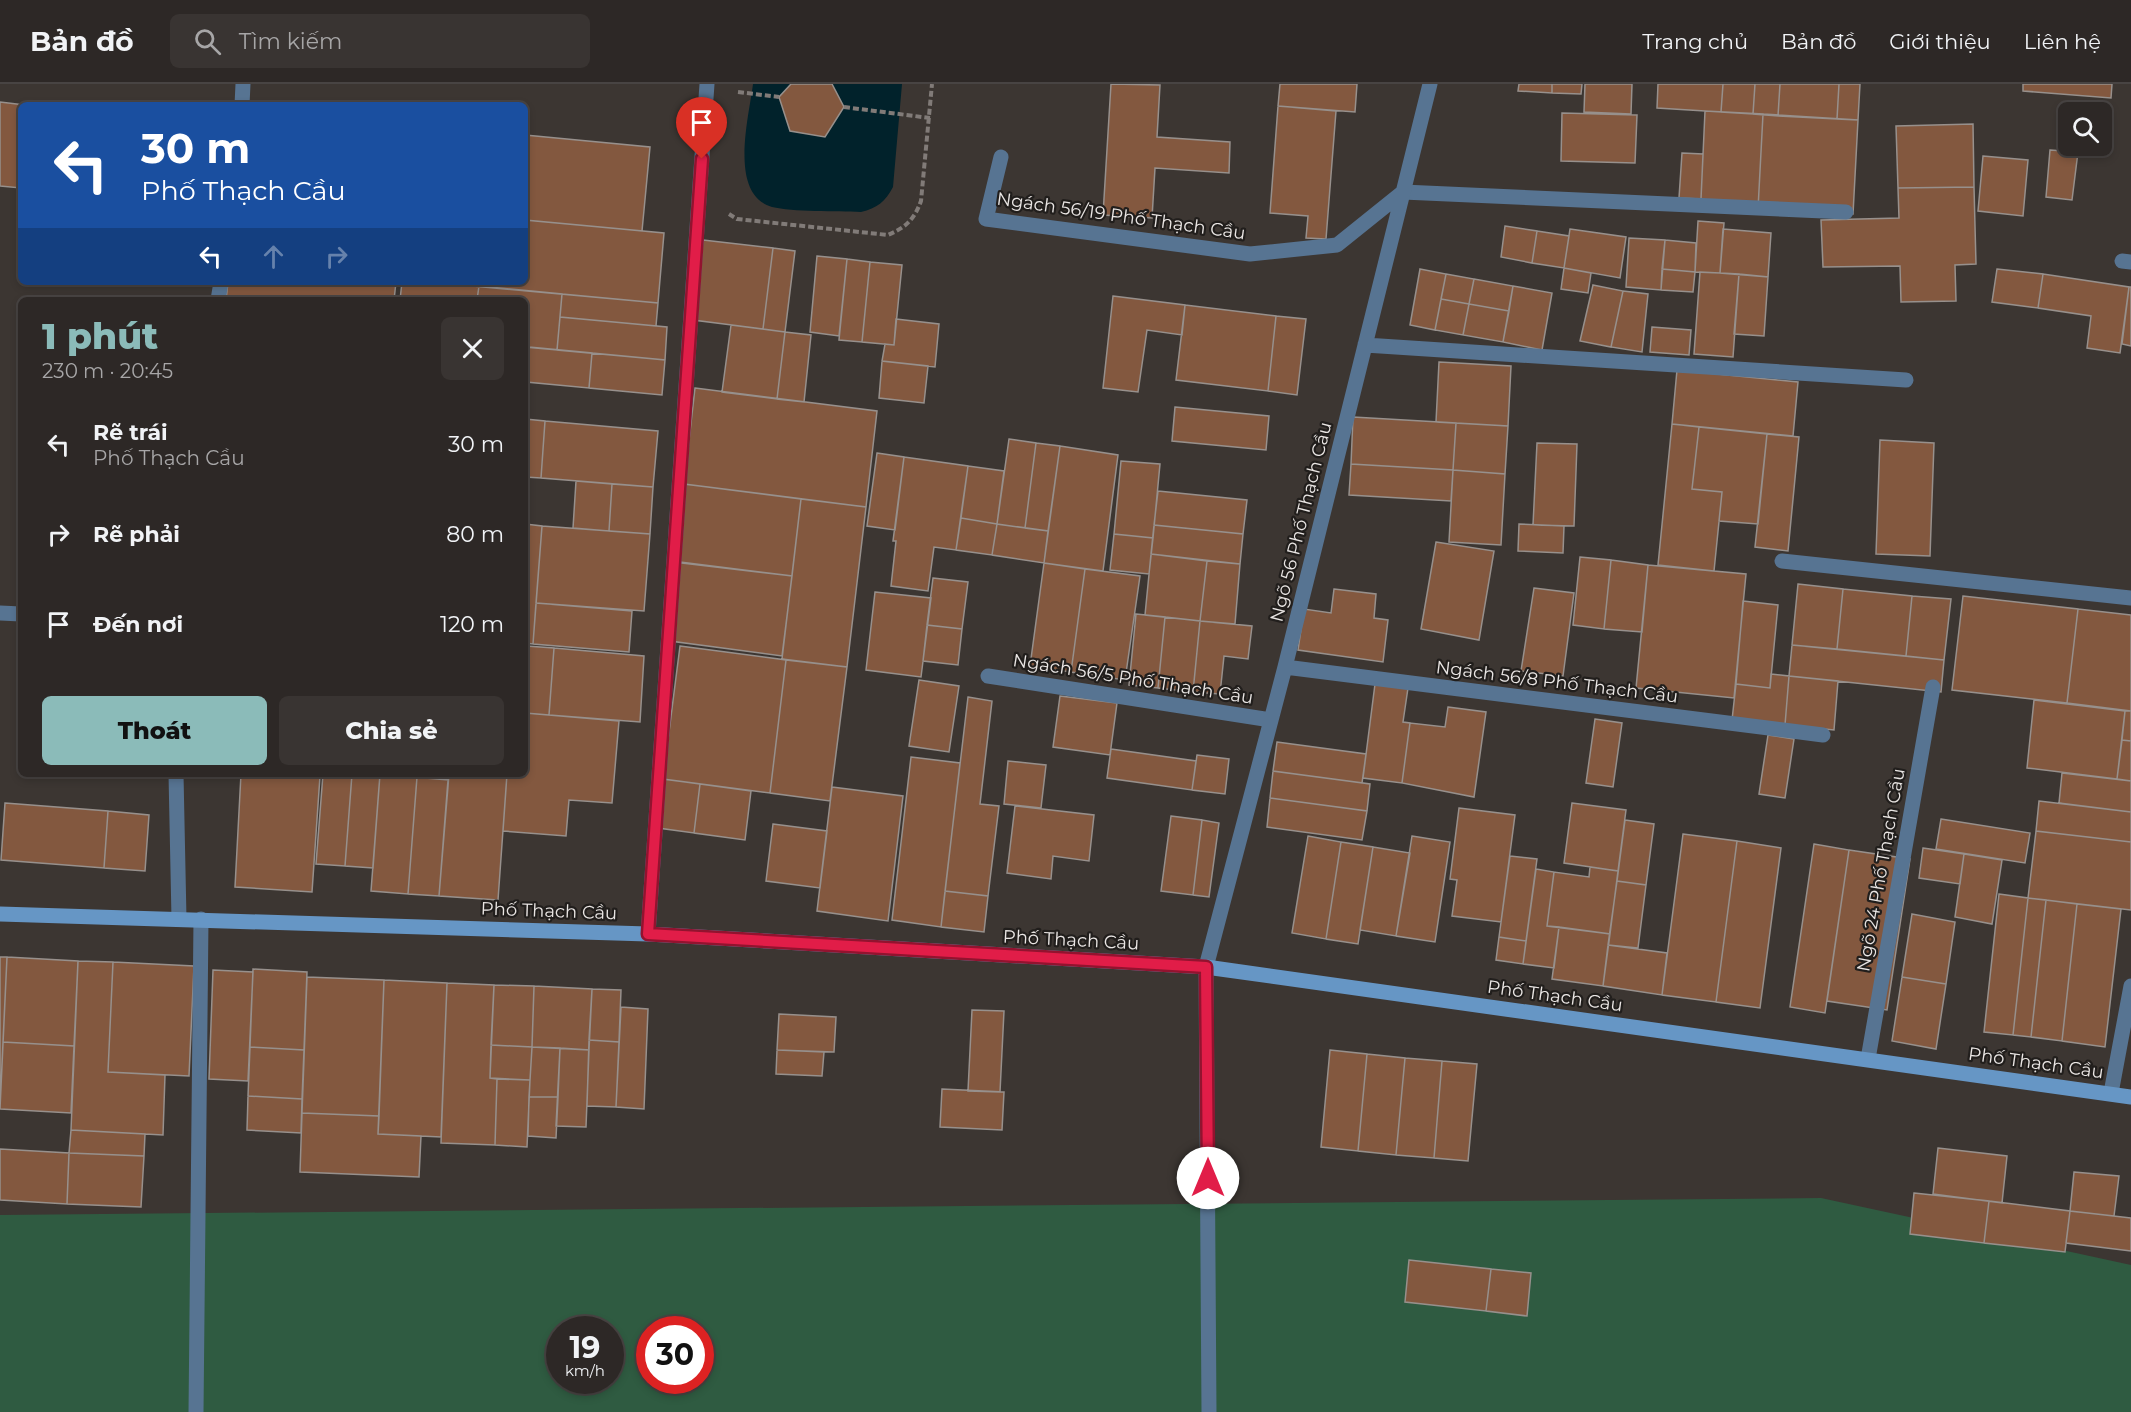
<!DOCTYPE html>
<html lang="vi">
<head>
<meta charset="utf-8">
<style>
	body { margin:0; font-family:Montserrat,sans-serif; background:#393432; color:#f1f3f6; height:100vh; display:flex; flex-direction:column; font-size:22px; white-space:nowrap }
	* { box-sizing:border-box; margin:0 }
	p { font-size:20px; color:#a7a6a7 }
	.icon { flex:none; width:33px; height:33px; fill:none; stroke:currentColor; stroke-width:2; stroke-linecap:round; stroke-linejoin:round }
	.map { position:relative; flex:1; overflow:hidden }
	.sheet { position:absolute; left:18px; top:213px; width:510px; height:480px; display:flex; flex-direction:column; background:#2d2826; border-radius:9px; box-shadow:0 3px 9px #0003,0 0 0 2px #484443 }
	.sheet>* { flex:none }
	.guide { position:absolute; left:18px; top:18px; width:510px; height:183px; border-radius:9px; box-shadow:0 3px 9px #0003,0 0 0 2px #484443; background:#1a4fa0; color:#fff; overflow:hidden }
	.tools { position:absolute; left:2058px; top:18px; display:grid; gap:12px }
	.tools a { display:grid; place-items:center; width:54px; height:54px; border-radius:9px; background:#2d2826; box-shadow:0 3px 9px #0003,0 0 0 2px #484443; font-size:30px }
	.speed { position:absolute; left:546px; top:1232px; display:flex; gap:12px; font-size:30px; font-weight:700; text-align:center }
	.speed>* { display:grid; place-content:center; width:78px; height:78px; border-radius:50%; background:#2d2826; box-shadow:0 3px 9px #0003,0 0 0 2px #484443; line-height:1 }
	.speed small { font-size:15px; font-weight:400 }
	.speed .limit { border:9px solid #d22; background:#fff; color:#111 }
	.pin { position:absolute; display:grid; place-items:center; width:51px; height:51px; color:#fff; margin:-62px -26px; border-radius:50% 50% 50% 0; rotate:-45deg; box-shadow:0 0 6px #0007 }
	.pin .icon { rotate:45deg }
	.me { position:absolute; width:66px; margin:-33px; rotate:0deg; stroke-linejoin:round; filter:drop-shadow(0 0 4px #0008) }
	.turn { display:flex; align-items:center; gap:21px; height:126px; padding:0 24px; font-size:27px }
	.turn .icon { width:78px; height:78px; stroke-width:2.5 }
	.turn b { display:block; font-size:42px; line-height:51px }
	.lanes { display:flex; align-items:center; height:57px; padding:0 24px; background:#0003; justify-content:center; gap:30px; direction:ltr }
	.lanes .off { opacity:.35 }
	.round { display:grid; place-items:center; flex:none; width:63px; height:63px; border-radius:9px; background:#393432 }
	.overview { display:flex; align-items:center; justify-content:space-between; height:102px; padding:0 24px }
	h1 { font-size:36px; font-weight:800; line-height:45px; color:#8bbbb9 }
	.action { display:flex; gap:12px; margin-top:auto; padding:12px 24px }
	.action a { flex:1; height:69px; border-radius:9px; background:#8bbbb9; color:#111; font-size:24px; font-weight:800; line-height:69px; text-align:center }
	.action a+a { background:#393432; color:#f1f3f6 }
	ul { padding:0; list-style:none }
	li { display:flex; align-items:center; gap:18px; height:90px; padding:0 24px }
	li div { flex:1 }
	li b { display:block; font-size:22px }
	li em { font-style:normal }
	header { display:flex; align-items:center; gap:36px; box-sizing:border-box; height:84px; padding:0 30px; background:#2d2826; border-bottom:2px solid #484443 }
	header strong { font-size:28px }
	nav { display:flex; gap:33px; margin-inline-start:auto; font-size:21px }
	.search { width:420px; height:54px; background:#393432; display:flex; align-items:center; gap:15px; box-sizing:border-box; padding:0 21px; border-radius:9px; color:#a7a6a7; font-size:22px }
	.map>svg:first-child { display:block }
	.green { fill:#2f5b41; fill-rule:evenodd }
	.water { fill:#01222b }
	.building { fill:#83583f; stroke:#97908c; stroke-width:1.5 }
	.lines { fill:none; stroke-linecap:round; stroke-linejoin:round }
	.path { stroke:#817b78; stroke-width:4; stroke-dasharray:6 3; stroke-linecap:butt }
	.lane { stroke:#577492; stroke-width:15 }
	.street { stroke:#577492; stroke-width:15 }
	.secondary { stroke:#6696c5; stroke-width:15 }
	.route-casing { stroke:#92132f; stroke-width:15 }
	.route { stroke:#e11d48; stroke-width:10 }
	.labels { text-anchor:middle; stroke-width:4.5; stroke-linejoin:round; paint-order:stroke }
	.street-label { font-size:18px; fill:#eae6e4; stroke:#211e1c }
</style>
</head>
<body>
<header>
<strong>Bản đồ</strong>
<div class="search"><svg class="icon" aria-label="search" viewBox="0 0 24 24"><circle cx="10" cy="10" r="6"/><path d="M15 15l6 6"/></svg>Tìm kiếm</div>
<nav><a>Trang chủ</a><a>Bản đồ</a><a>Giới thiệu</a><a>Liên hệ</a></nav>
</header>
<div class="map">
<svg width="2131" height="1328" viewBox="0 0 2131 1328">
	<rect width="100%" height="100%" fill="#3c3632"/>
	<!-- green -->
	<path class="green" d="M1821,1114L2131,1181V1328H0V1131ZM560,1245H610V1296H560ZM650,1245H700V1296H650Z"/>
	<!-- water -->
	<path class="water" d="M753,0H902L893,103C885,118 877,124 861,128C838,127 792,128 772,123C728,110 749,33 753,0Z"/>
	<!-- building -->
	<path class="building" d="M791,0H832L844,23L825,53L790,47L779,13Z
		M1111,0L1160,1L1157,53L1230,58L1229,89L1155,84L1152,134L1103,131Z
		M1280,0H1357L1355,28L1278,22Z
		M1519,0H1552V9L1518,7Z
		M1552,0H1582L1581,10L1552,9Z
		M1585,0H1632L1631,30L1584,28Z
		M1658,0H1723L1721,28L1657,24Z
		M1723,0H1755L1753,30L1721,28Z
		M1755,0H1780L1778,32L1753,30Z
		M1780,0H1839L1837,35L1778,32Z
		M1839,0H1860L1858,36L1837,35Z
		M2023,0H2112L2111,14L2023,7Z
		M0,18L25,21H21V104L0,102Z
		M1278,22L1336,27L1326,155L1306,154L1308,132L1270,129Z
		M1705,27L1763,30L1758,125L1701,115Z
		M1562,29L1637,31L1635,79L1561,77Z
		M1763,30L1858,36L1853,130L1758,125Z
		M1973,40L1974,103L1898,104L1896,42Z
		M525,51L650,63L642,147L525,136Z
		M2050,66L2078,68L2072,116L2046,113Z
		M1682,69L1703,70L1701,115L1679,114Z
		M1983,72L2028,76L2023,132L1978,127Z
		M1974,103L1976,180L1955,181L1956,217L1901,218L1900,182L1823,183L1821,136L1899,134L1898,104Z
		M525,136L664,149L658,219L451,200L525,198Z
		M1698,137L1724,139L1720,189L1695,188Z
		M1505,142L1537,147L1532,179L1501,173Z
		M1570,145L1626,153L1620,194L1564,184Z
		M1723,145L1771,149L1768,193L1720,189Z
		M1537,147L1569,152L1564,184L1532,179Z
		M1629,154L1665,156L1661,206L1626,203Z
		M703,156L773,164L763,245L693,236Z
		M1665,156L1696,159L1695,188L1662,185Z
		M773,164L795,167L785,248L763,245Z
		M817,172L847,175L839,252L810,248Z
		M847,175L870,178L862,258L839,256Z
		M870,178L902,181L894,261L862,258Z
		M1564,184L1591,189L1588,209L1561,205Z
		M1420,185L1446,190L1435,246L1410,241Z
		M1662,185L1695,188L1693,208L1661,206Z
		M1997,185L2043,190L2038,224L1992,218Z
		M1700,188L1739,190L1733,273L1694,270Z
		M1446,190L1474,195L1469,220L1441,215Z
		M1739,190L1768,193L1764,252L1734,250Z
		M2043,190L2129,203L2120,269L2087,264L2091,232L2038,224Z
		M1474,195L1513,202L1509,227L1469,220Z
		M228,198H396L394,216H226Z
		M402,198L479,202L477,216H400Z
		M1593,201L1623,207L1611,263L1580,257Z
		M479,202L562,210L557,266L525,263V216H477Z
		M1513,202L1552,209L1542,266L1503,258Z
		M2129,203H2131V262L2122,260Z
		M1623,207L1648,210L1642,268L1611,263Z
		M562,210L658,219L656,242L560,233Z
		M1113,212L1185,221L1182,251L1147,246L1138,308L1103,304Z
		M1441,215L1469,220L1463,251L1435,246Z
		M1469,220L1509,227L1503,258L1463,251Z
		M1185,221L1276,232L1268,307L1176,296Z
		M1276,232L1306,235L1297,311L1268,307Z
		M560,233L667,243L665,276L557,266Z
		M896,235L939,240L935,283L882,277L885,260L894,261Z
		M731,241L785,248L777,315L722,308Z
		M1652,243L1691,246L1689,271L1650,268Z
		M785,248L811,251L804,318L777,315Z
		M525,263H529L526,298H525Z
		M529,263L592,269L589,304L526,298Z
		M592,269L665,276L662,311L589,304Z
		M882,277L928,282L924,319L879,314Z
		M1439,278L1511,282L1508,342L1436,338Z
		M1677,286L1798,298L1793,352L1672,340Z
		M695,304L877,327L866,423L684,400Z
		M1175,323L1269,332L1266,366L1172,357Z
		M1353,333L1456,339L1453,386L1351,380Z
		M525,335L545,337L541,394L525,393Z
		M545,337L658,347L653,403L541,394Z
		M1456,339L1508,342L1505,390L1453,386Z
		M1672,340L1699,343L1692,405L1722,408L1714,487L1658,481Z
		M1699,343L1767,350L1758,440L1719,437L1722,408L1692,405Z
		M1767,350L1799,353L1788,467L1755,463Z
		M1009,355L1036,359L1025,444L997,440Z
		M1880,356L1934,359L1930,472L1876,470Z
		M1036,359L1060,362L1048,447L1025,444Z
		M1537,359L1577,360L1574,442L1533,441Z
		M1060,362L1118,371L1103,487L1044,479Z
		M877,369L904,373L895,446L867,442Z
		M904,373L968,382L956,466L934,463L928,507L891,502L896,457H893Z
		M1121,377L1160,380L1153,454L1114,450Z
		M1351,380L1453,386L1451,417L1349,411Z
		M968,382L1004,387L997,440L961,434Z
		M1453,386L1505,390L1501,461L1449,458Z
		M576,397L612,400L609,447L573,444Z
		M612,400L653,403L650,450L609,447Z
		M684,400L801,415L792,492L674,478Z
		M1158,407L1247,416L1243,450L1154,441Z
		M801,415L866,423L847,583L782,575Z
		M961,434L997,440L992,471L956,466Z
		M525,440L542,442L533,560L525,559Z
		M997,440L1048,447L1044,479L992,471Z
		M1519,440L1564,442L1563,469L1518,467Z
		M1154,441L1243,450L1240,480L1151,470Z
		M542,442L650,450L644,527L536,519Z
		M1114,450L1153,454L1149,490L1110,486Z
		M1436,458L1494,467L1479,556L1421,545Z
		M1151,470L1207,477L1200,537L1145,531Z
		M1580,473L1611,476L1604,545L1573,541Z
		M1611,476L1648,481L1642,548L1604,545Z
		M1207,477L1240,480L1235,540L1200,537Z
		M680,478L792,492L782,572L670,557Z
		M1044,479L1085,485L1071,588L1030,582Z
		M1648,481L1746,490L1734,614L1636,604Z
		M1085,485L1140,492L1125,596L1071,588Z
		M933,494L968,498L962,545L927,541Z
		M1798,500L1843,505L1837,565L1792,561Z
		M1534,504L1574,509L1563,592L1521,587Z
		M1334,505L1376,510L1374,534L1388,536L1383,578L1298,566L1304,525L1331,529Z
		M1843,505L1912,512L1906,572L1837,565Z
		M875,508L931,514L921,593L866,586Z
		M1912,512L1951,515L1944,576L1906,572Z
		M1963,512L2078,525L2067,619L1952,606Z
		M1743,517L1778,521L1770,604L1736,600Z
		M536,519L632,527L629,568L533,560Z
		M2078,525L2131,531V627L2067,619Z
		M1136,530L1165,533L1158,604L1129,601Z
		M1165,533L1200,537L1193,608L1158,604Z
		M1200,537L1252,542L1248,575L1224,572L1220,610L1193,608Z
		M927,541L962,545L958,581L923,577Z
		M1792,561L1944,576L1941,608L1789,592Z
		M526,562L554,564L549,631L525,629Z
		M680,562L786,576L770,709L663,695Z
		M554,564L644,572L640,638L549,631Z
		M786,576L847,583L830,717L770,709Z
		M1771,590L1789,592L1785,641L1732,636L1736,600L1770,604Z
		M1789,592L1838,597L1834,646L1785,641Z
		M919,596L959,602L949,668L909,662Z
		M1375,600L1408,604L1403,638L1410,639L1402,699L1363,694Z
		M1060,612L1117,619L1110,671L1053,663Z
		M968,613L992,617L980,720L999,722L988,812L945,807Z
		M2034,616L2125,627L2117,695L2027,684Z
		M1448,623L1486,628L1474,713L1402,699L1410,639L1445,643Z
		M2125,627H2131V657L2122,656Z
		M525,629L619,637L612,719L569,716L566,752L503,747L507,690H525Z
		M1595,635L1622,639L1613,703L1586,699Z
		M1768,651L1794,655L1785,714L1759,710Z
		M2122,656L2131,657V697L2117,695Z
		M1277,658L1366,670L1362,699L1273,687Z
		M1111,665L1196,677L1192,706L1107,694Z
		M1197,671L1229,675L1225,710L1192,706Z
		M911,673L960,679L941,843L892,836Z
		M1008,677L1046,681L1041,724L1004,720Z
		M1273,687L1370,700L1367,727L1270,714Z
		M2062,689L2131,697V728L2059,719Z
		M241,690L320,692L312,808L235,803Z
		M323,690H352L345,782L316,780Z
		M352,690H380L373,784L345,782Z
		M377,690H449L448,696Z
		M380,690L417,693L408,810L371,807Z
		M449,690H507L498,816L439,812Z
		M417,693L448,696L439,812L408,810Z
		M663,695L700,700L694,749L658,744Z
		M700,700L751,707L745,756L694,749Z
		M832,703L903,712L888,837L817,827Z
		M1270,714L1367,727L1362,756L1267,743Z
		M2039,717L2131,728V758L2036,747Z
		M5,719L108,727L104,784L1,776Z
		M1572,719L1626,726L1618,787L1564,779Z
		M1015,722L1094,731L1089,777L1053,772L1051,795L1007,789Z
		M1459,724L1515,731L1501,838L1452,832L1457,796L1450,795Z
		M108,727L149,731L145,787L104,784Z
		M1171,732L1202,736L1193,811L1161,807Z
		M1941,735L2030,749L2025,779L1936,765Z
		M1202,736L1219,739L1209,813L1193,811Z
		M1625,736L1654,740L1646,801L1617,797Z
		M773,740L827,747L820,804L766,797Z
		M2036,747L2131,758V826L2028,814Z
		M1683,750L1737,757L1716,918L1662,911Z
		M1308,752L1341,758L1326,855L1292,849Z
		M1412,752L1450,758L1435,858L1396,852Z
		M1737,757L1781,764L1760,924L1716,918Z
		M1341,758L1373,763L1358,860L1326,855Z
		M1814,760L1849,766L1825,929L1790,923Z
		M1373,763L1410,769L1396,852L1360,846Z
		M1923,764L1964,770L1960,800L1919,794Z
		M1849,766L1910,775L1887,926L1827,917Z
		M1964,770L2002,776L1992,840L1955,833Z
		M1510,772L1537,775L1526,857L1499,853Z
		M1590,783L1618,787L1610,850L1547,842L1554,788L1589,793Z
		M1536,785L1554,788L1547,842L1559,843L1554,884L1523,880Z
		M1617,797L1646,801L1638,864L1608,861Z
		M945,807L988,812L984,848L941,843Z
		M1999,810L2028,814L2013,951L1984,948Z
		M2028,814L2046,816L2031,953L2013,951Z
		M2046,816L2077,820L2062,957L2031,953Z
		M2077,820L2121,825L2105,963L2062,957Z
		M1912,830L1955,838L1946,900L1902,893Z
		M1559,843L1610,850L1603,902L1552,895Z
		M1499,853L1526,857L1523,880L1496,876Z
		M1608,861L1667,869L1662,911L1603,902Z
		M0,873H7L0,1025Z
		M7,873L78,877L74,962L3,958Z
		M78,877L113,878L108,988L165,991L163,1051L71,1046Z
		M113,878L194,882L189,992L108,988Z
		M253,885L307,888L304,966L250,963Z
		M213,886L253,888L248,997L209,995Z
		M307,893L384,896L379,1032L302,1029Z
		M1902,893L1946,900L1936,965L1892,957Z
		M384,896L447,899L441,1053L378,1050Z
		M447,899L494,901L490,994L497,995L495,1061L441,1059Z
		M494,901L534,902L532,963L491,961Z
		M534,902L592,905L589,966L532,963Z
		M592,905L621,906L619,958L589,956Z
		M621,923L648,925L644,1025L616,1023Z
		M972,926L1004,927L1000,1008L968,1007Z
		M779,930L836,933L834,968L777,966Z
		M589,956L619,958L616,1023L587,1022Z
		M3,958L74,962L71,1029L0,1025Z
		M491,961L532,963L530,996L490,994Z
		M250,963L304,966L302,1015L248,1012Z
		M532,963L560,964L558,1013H529Z
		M560,964L589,966L586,1043L556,1042Z
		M777,966L824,968L822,992L776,990Z
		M1330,966L1367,970L1358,1067L1321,1063Z
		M1367,970L1405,974L1396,1071L1358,1067Z
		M1405,974L1442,977L1434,1074L1396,1071Z
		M1442,977L1477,980L1468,1077L1434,1074Z
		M497,995L530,996L527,1063L495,1061Z
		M942,1005L1004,1008L1002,1046L940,1043Z
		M248,1012L302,1015L301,1049L247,1046Z
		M529,1013H558L556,1054L528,1052Z
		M302,1029L379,1032L378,1050L421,1052L419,1093L300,1088Z
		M71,1046L145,1050L144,1072L69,1069Z
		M1938,1064L2007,1072L2002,1119L1933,1110Z
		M0,1065L69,1069L67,1120L0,1116Z
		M69,1069L144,1072L141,1123L67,1120Z
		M2074,1088L2119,1092L2114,1132L2070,1127Z
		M1914,1109L1989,1117L1984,1159L1910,1150Z
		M1989,1117L2070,1127L2065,1168L1984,1159Z
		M2070,1127L2131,1134V1167L2066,1159Z
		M1409,1176L1491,1185L1486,1227L1405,1218Z
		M1491,1185L1531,1189L1527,1232L1486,1227Z"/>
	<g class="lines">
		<!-- path -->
		<path class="path" d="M738,8L779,13
			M844,23L930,34
			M729,130L737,135L888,151C906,143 914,136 921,117L932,0"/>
		<!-- lane -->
		<path class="lane" d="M1403,108L1846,128
			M196,1328L201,835"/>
		<!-- street -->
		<path class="street" d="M242,21L243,0
			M1001,73L986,135L1250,170L1337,161L1403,108
			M2122,177L2131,178
			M218,216L221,198
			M1365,261L1906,296
			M1782,477L2131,514
			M0,529L21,530
			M1285,583L1823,651
			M988,592L1271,636
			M176,690L179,835
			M648,850L707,0
			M1868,975L1933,603
			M2111,1009L2131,902
			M1209,1328L1206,883L1285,583L1430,0"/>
		<!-- secondary -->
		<path class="secondary" d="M0,830L648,850L1206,883L2131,1013"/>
	</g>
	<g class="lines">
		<defs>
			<path id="route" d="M702,75L648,850L1206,883L1208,1094"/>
		</defs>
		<!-- route casing -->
		<use href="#route" class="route-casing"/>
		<!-- route -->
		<use href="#route" class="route"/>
	</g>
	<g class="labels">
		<!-- street labels -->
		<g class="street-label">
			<text transform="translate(1121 132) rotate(8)" y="6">Ngách 56/19 Phố Thạch Cầu</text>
			<text transform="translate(1301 438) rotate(-76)" y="6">Ngõ 56 Phố Thạch Cầu</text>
			<text transform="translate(1133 595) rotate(9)" y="6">Ngách 56/5 Phố Thạch Cầu</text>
			<text transform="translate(1557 598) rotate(7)" y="6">Ngách 56/8 Phố Thạch Cầu</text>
			<text transform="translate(1881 786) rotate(-80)" y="6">Ngõ 24 Phố Thạch Cầu</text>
			<text transform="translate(549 827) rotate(2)" y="6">Phố Thạch Cầu</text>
			<text transform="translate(1071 856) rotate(3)" y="6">Phố Thạch Cầu</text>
			<text transform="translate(1555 912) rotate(8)" y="6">Phố Thạch Cầu</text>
			<text transform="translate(2036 979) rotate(8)" y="6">Phố Thạch Cầu</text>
		</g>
	</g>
</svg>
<div class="tools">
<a><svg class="icon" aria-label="search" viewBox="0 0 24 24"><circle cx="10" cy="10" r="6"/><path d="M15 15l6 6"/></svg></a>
</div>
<div class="speed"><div>19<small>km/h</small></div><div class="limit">30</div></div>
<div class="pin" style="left:702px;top:75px;background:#d93025"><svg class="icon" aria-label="arrive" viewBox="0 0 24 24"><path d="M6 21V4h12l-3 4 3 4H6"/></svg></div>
<svg class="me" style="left:1208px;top:1094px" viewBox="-20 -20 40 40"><circle r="19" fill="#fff"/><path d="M0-13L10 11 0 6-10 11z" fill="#e11d48"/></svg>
<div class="guide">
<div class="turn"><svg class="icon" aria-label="left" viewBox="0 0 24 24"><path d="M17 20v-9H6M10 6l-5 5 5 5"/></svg><div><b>30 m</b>Phố Thạch Cầu</div></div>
<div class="lanes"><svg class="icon" aria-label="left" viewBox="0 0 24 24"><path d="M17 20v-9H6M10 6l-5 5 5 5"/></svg><svg class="icon off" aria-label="ahead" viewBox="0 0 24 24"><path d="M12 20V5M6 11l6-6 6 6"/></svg><svg class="icon off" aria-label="right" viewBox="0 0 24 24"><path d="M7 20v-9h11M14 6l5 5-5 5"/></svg></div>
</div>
<section class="sheet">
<div class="overview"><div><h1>1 phút</h1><p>230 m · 20:45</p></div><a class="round"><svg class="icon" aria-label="close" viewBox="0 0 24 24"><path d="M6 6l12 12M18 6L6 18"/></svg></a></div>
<ul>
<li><svg class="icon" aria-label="left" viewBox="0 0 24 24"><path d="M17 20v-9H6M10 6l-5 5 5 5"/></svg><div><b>Rẽ trái</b><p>Phố Thạch Cầu</p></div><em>30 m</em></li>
<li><svg class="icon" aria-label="right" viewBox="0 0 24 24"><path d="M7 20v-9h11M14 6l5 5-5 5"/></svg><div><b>Rẽ phải</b></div><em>80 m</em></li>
<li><svg class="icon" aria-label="arrive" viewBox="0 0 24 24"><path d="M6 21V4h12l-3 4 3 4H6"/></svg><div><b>Đến nơi</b></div><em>120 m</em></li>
</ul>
<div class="action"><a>Thoát</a><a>Chia sẻ</a></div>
</section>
</div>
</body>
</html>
